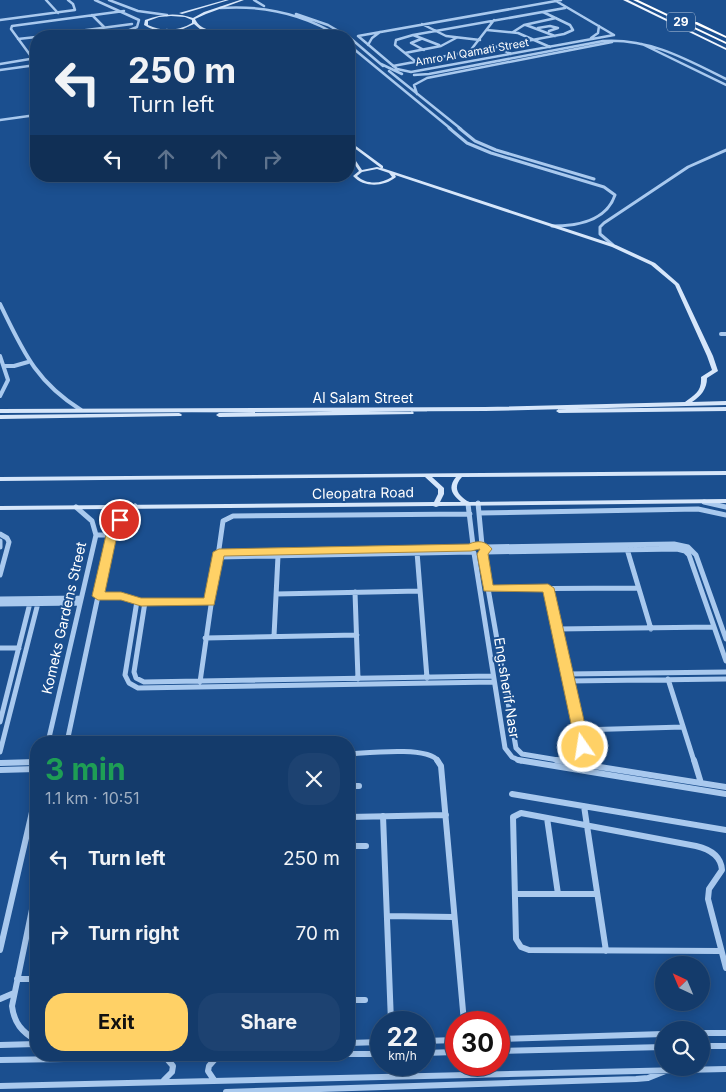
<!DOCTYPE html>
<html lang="en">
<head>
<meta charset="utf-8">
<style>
	body { margin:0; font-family:Inter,sans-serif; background:#1d4271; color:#f1f3f6; height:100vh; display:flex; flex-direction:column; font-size:19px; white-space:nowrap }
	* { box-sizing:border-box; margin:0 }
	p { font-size:16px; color:#9dadc1 }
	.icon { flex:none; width:28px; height:28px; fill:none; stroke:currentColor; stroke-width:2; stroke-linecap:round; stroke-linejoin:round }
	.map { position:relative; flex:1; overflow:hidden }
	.sheet { position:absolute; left:30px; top:736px; width:325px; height:325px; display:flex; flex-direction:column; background:#143b6b; border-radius:20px; box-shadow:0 2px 12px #0003,0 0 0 1px #33557e }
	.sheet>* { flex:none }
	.guide { position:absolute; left:30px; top:30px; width:325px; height:152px; border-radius:20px; box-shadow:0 2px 12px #0003,0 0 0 1px #33557e; background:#143b6b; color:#f1f3f6; overflow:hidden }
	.needle { width:32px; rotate:316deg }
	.buttons { position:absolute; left:655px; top:956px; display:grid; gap:10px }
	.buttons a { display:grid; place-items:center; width:55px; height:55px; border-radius:50%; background:#143b6b; box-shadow:0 2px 12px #0003,0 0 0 1px #33557e; font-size:25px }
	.speed { position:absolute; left:370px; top:1011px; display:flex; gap:10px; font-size:25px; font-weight:700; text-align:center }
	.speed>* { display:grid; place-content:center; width:65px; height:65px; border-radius:50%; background:#143b6b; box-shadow:0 2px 12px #0003,0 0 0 1px #33557e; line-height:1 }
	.speed small { font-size:12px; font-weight:400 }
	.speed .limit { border:8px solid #d22; background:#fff; color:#111 }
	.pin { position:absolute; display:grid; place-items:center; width:42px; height:42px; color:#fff; margin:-21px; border:2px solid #fff; border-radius:50%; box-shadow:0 1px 5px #0007 }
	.me { position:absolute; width:55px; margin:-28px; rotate:347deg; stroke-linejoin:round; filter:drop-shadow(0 0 4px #0008) }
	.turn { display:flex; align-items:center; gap:18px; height:105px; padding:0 15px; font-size:22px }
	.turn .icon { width:65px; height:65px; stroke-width:2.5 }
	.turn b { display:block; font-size:35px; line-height:42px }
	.lanes { display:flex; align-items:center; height:48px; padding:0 15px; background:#0003; justify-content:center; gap:25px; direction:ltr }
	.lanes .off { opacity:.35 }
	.round { display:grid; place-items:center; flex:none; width:52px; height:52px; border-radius:20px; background:#1d4271 }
	.head { display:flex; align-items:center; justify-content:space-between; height:85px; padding:0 15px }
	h1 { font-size:30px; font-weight:700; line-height:38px; color:#1e9e55 }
	.action { display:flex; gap:10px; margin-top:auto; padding:10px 15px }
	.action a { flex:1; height:58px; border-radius:20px; background:#ffd166; color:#111; font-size:20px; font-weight:700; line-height:58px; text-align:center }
	.action a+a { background:#1d4271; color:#f1f3f6 }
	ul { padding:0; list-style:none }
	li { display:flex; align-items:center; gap:15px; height:75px; padding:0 15px }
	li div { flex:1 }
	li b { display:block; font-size:19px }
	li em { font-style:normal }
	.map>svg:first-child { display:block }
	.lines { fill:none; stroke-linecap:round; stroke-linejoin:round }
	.street-far4 { stroke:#a9c9ee; stroke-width:2.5 }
	.street-far3 { stroke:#a9c9ee; stroke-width:3 }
	.street-far2 { stroke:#a9c9ee; stroke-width:4 }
	.street-far1 { stroke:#a9c9ee; stroke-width:5 }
	.street { stroke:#a9c9ee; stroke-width:6 }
	.secondary { fill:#d6e6fa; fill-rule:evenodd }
	.primary { fill:#f0f6ff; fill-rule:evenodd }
	.highway { fill:#fff; fill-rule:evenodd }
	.route { fill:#ffd166; stroke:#a68842 }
	.labels { text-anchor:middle; stroke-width:4; stroke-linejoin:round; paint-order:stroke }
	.far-street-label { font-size:11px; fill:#fff; stroke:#1b4f8f }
	.shield { fill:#1b4f8f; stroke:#bbcadd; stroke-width:1 }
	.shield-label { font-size:12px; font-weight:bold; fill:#fff }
	.street-label { font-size:14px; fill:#fff; stroke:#1b4f8f }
</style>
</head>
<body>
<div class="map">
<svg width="726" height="1092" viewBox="0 0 726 1092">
	<rect width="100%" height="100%" fill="#1b4f8f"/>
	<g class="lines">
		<!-- street-far4 -->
		<path class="street-far4" d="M46,0L58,13
			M95,0L139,20L137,27L115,36
			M109,0L138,11L167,15
			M254,0L264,6
			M556,1L614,35L411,72L397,69L358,36Z
			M556,1L561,0
			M220,8C262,5 303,14 339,36
			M296,14L328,25L347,36
			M92,15L104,27
			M0,20L75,10L73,4L68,0
			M422,24L446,36L480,40
			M526,25L555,36
			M538,28L550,26L558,28L549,31
			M487,30L518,33L550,47
			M513,32L524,25L556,18
			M413,35L439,45
			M41,36L132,24
			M139,36L167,30
			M349,37L383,66
			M591,38L598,33L599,26
			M18,39L36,37
			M421,39L411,43L424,50
			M642,44L726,85
			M349,45L451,129
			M368,45L372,38L380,32
			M497,47L511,54
			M470,51L494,20
			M405,53L441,46L456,38
			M33,59L11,29L12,26L124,11
			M416,62L395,45L396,40L413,35L565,8
			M0,64L36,58
			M381,64L402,74
			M393,66L564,34L573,30L570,25L543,12
			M0,70L36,65
			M389,71L461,129
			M414,75L429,74L603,41C649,38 686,59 726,79
			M417,94L414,85L427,78L612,42
			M0,120L36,115"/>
		<!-- street-far3 -->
		<path class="street-far3" d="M449,128L467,143L491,153L604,187L615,195C606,222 576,226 552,226
			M459,128L475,141L496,150L594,179
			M613,245L600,234V227L604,223L688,167L726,150"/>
		<!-- street-far2 -->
		<path class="street-far2" d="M0,304C23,351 35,381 81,410
			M721,334H726
			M0,356L8,380L0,396
			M5,366H14L28,362"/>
		<!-- street-far1 -->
		<path class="street-far1" d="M704,502L726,507
			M478,503L482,545
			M468,504L473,545
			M479,513L698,509L726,515
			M0,534L7,538L9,542L0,575
			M96,535H111
			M0,541V547
			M485,547L674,544L688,547L696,555L726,639
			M627,549L651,629
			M219,552L471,547
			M417,552L427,678
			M485,552L677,549L685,551L689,555L726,661
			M474,553L505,748L512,757L521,761
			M482,554L516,748L522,754L564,761
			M218,557L472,552
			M548,588L586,761
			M488,589L637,588
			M355,592L358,679
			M276,594L420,591
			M98,596H121L141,602H210
			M0,599L81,598
			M137,601L125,675L129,683L138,688L494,682
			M145,602L134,672L136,678L144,682L493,676
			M0,604L80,603
			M557,629L714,627
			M274,636L278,556
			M205,638L357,635
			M0,648H19
			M567,674L726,672
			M668,679L694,761
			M568,681L726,679
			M200,682L223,521L233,516L470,514
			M0,722L30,603
			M579,730L683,727
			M48,742L96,535L92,521L76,507
			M67,742L111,535L120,520L135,506
			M110,742L111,738
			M124,742L138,740L209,742
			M0,752L38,603
			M349,754C367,753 428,746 438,761"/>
		<!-- street -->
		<path class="street" d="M437,760L441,766L464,1022
			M518,760L726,794
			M556,760L726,787
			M586,760L587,764
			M694,760L701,783
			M1,763L36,762
			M0,770L36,769
			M349,786H359
			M512,794L726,830
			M584,806L606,951
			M383,816L391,1022
			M349,817L446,815
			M547,818L558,894
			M349,846H366
			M36,890L12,1006C14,1023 22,1032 36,1040
			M515,894H597
			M387,916L453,917
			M0,950L36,795
			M720,951L529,950L521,947L516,939L513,817L521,813L696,846C709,849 721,855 722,870L709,889L708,899L726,968
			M17,979H36
			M0,999L14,993
			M349,1000H365
			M701,1033H726
			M499,1039L664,1034
			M424,1041L456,1040
			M349,1043L381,1042
			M0,1045L36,1044
			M701,1046H726
			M499,1051L664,1047
			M424,1053L456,1052
			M349,1054H381
			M0,1060L322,1055
			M164,1080L172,1072L173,1066L167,1059
			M214,1080L208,1071L209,1066L216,1058
			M0,1086L726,1069
			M226,1092L636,1079L648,1078L668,1070"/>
		<!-- secondary -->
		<path class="secondary" d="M225,0H229L182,14L179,13Z
			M240,0H244L206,14L195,19C200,31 218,32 230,35V36H226L201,30L194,24L183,29L217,36H211L182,31L181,30C168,32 155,32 144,25L145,20C161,14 176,12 193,18L204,12ZM171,16L185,17L192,20V23C179,31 162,32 148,25V21L159,17Z
			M349,141L383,166V168H382L616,245L655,263L679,284L713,356L718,371L707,378C707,389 701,396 692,402L726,401V405L485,411L0,413V409L485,407L685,402C695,395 702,391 701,377L712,370L707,356L675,285L651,265L612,247L395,175L396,177C384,187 364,188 353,176L359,171L349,156V152H350L362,170L377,167L381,168L349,144ZM377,169L389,173L392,177C381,184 367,185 357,176L362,172Z
			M726,407V411L559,413L556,411L559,409Z
			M411,411L413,412L414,413L413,414L219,417L216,415L219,413Z
			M179,413L181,414L182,415L181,416L0,419V415Z
			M726,471V475L462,477C452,488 458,495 469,502L726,499V503L439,506L436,507L433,506L0,510V506L434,502L438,494V489L425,477L0,481V477ZM432,477H456C448,487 451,494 461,502H440L444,494V488Z"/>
		<!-- primary -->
		<path class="primary" d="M623,0H628L726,48V50Z"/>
		<!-- highway -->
		<path class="highway" d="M633,0H638L726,42V44Z
			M695,22H697L726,36V38L695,24Z"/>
	</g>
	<!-- route -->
	<path class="route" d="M120,517L125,520L117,535L105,592H121L141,598H204L213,552L219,549L469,544C478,540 486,541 492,549L488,554L493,585L548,584L554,588L590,747L588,751H578L576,747L543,592L484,591L477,554L480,549L471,551L224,556L214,605L141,606L121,600H98L92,596L106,535L116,518Z"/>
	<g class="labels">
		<!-- far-street labels -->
		<g class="far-street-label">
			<text transform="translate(472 52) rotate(-10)" y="4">Amro Al Qamati Street</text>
		</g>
		<!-- shield labels -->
		<rect class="shield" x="667" y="12.5" width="28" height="19" rx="4"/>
		<g class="shield-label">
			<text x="681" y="26">29</text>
		</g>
		<!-- street labels -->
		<g class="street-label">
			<text x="363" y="403">Al Salam Street</text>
			<text transform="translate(363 493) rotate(-1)" y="5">Cleopatra Road</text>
			<text transform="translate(64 618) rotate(-77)" y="5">Komeks Gardens Street</text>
			<text transform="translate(507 688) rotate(81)" y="5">Eng.sherif Nasr</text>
		</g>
	</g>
</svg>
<div class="buttons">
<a><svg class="needle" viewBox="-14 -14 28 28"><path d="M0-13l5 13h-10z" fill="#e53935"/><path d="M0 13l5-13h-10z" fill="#9dadc1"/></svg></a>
<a><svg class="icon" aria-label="search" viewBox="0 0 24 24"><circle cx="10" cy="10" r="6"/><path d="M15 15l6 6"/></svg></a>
</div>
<div class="speed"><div>22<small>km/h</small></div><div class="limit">30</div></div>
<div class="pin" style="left:120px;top:520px;background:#d93025"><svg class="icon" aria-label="arrive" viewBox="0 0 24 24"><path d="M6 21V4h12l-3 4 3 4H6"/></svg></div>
<svg class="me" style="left:583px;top:747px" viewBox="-20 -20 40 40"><circle r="17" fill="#ffd166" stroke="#fff" stroke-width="3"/><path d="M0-11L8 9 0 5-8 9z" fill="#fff"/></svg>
<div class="guide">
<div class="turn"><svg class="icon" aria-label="left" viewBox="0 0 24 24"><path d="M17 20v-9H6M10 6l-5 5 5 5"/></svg><div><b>250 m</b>Turn left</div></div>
<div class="lanes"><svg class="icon" aria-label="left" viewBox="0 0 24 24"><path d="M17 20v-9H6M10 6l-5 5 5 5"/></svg><svg class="icon off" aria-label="ahead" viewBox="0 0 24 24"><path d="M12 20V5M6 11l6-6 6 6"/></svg><svg class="icon off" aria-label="ahead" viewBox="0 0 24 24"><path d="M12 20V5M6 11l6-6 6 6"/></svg><svg class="icon off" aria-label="right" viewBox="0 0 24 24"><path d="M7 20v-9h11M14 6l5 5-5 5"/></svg></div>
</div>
<section class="sheet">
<div class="head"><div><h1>3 min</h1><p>1.1 km · 10:51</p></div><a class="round"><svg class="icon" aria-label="close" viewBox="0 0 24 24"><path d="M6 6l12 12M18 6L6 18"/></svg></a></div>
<ul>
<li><svg class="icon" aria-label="left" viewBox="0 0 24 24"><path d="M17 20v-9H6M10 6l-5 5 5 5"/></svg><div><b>Turn left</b></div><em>250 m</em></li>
<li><svg class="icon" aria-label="right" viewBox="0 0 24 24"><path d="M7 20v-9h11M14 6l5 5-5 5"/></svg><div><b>Turn right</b></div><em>70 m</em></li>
</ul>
<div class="action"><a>Exit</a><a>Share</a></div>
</section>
</div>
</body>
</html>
